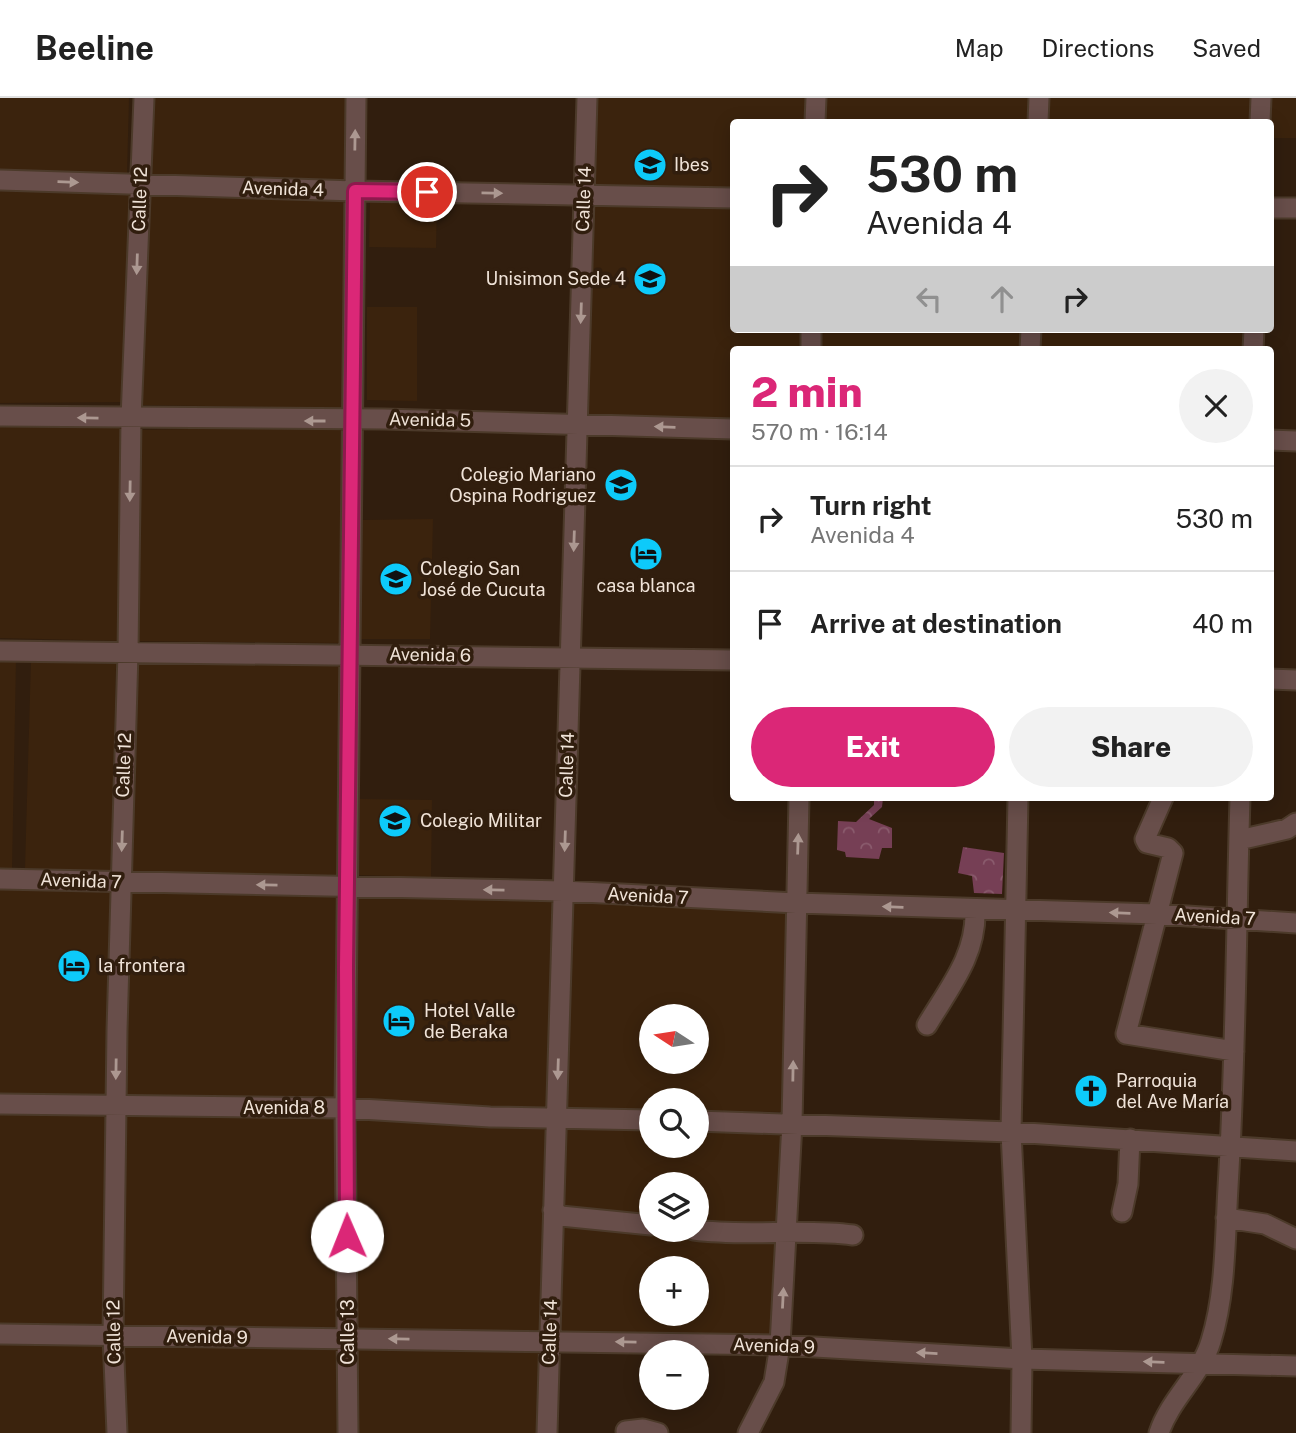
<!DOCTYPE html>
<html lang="en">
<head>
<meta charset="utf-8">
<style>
	body { margin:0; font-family:"Public Sans",sans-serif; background:#f2f2f2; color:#222; height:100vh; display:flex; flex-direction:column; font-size:26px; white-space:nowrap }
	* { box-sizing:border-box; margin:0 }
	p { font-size:23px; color:#767676 }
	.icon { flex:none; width:38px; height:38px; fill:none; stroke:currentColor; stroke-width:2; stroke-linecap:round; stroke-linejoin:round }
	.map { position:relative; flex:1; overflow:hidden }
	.details { position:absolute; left:730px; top:248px; width:544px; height:455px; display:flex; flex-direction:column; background:#fff; border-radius:7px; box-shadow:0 4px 18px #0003 }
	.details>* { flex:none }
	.top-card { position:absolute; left:730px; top:21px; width:544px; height:214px; border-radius:7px; box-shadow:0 4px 18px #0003; background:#fff; color:#222; overflow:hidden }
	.needle { width:46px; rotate:282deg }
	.buttons { position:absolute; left:639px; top:906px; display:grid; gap:14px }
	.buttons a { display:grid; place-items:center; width:70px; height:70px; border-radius:50%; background:#fff; box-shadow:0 4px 18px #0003; font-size:35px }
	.pin { position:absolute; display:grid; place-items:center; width:60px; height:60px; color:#fff; margin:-30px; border:4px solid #fff; border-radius:50%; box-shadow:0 2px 7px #0007 }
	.me { position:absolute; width:77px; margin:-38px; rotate:359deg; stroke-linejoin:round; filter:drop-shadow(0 0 5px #0008) }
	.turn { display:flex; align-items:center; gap:24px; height:147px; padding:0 21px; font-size:32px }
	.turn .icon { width:91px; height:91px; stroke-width:2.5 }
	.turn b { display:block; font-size:49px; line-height:60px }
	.lanes { display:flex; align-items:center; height:66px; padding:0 21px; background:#0003; justify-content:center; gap:35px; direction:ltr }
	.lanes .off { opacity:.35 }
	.round { display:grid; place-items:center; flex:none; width:74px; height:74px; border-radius:37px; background:#f2f2f2 }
	.head { display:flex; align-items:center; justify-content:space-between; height:119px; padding:0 21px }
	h1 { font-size:42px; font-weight:800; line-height:52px; color:#db2777 }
	.primary-button { display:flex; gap:14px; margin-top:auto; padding:14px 21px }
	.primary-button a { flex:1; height:80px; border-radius:42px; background:#db2777; color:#fff; font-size:28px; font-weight:800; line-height:80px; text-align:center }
	.primary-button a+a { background:#f2f2f2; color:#222 }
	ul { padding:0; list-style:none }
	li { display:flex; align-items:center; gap:21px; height:105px; padding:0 21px; border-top:2px solid #e0e0e0 }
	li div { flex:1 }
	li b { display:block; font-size:26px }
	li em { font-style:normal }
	header { display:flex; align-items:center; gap:42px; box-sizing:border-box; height:98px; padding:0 35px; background:#fff; border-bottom:2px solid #e0e0e0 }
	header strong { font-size:33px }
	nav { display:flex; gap:38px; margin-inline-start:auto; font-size:24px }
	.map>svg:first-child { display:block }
	.built { fill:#3b230d; fill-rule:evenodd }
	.forest { fill:url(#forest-crowns) }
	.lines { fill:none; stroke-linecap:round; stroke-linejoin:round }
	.minor-casing { stroke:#4c3a2a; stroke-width:23 }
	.minor { stroke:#684e4a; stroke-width:19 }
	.oneway { fill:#ac9891 }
	.route-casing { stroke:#8e194d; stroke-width:18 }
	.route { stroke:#db2777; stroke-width:12 }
	.labels { text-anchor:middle; stroke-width:7; stroke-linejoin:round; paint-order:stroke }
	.poi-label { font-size:18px; fill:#f0e3d8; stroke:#311e0e; text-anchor:start }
	.street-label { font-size:18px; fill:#f0e3d8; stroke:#311e0e }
</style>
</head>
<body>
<header>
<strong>Beeline</strong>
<nav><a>Map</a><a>Directions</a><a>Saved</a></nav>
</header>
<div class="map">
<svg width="1296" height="1335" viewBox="0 0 1296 1335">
	<defs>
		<pattern id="forest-crowns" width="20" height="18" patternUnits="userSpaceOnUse" patternTransform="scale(1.75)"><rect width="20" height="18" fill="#763f55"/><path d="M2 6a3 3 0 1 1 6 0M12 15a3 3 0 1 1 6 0" fill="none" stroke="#8a5b6d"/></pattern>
	</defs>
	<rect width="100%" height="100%" fill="#311e0e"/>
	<!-- built -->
	<path class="built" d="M0,0H129L127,76L0,72Z
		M148,0H352L351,84L145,79Z
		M594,0H1255L1254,24H733V231H1248V252H733V326L584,323Z
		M1268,0H1296V40H1271Z
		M0,86L132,89L128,304L0,305Z
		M143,92L349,98V310L138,307Z
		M370,102L437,103L436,150L369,149Z
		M367,209H417V303L367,302Z
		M0,325L126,330L125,543L0,540Z
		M346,328L345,545L134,543L137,332Z
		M433,421L430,541H361L362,422Z
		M345,561L343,780L129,773L133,564Z
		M0,562H16L12,771H0Z
		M31,563L116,566L111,775L25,770Z
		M359,701L432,702L431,779L357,777Z
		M0,784L112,789L108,999L0,996Z
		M127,791L342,793L341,1002L125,1001Z
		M353,792L563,799L553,1012L351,1003Z
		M571,799L791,807L789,1014L697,1013L696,1003H651V1012L561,1011ZM651,919H696V964H651Z
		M0,1007L109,1010L110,1226L0,1225Z
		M121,1011L342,1013L344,1232L123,1227Z
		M351,1014L551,1023L542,1237L354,1234Z
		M561,1026L651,1027V1048H696L697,1027L790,1028L773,1241L551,1237ZM651,1087H696V1132H651ZM651,1171H696V1216H651Z
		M0,1240L111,1241L112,1335H0Z
		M122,1240L344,1244L342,1335H122Z
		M355,1245H541L539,1335H354Z"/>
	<!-- forest -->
	<path class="forest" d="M874,700H883L882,709L869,721L892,730V750H882L879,761L846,759L845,754L837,752L838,723L856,724L874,707Z
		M963,749L1004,755L1002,796L974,795L972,778L958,775Z"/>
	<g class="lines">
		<defs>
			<path id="minor" d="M815,24L816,0
				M1038,24L1039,0
				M1260,24L1261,0
				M0,82L355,93L733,100
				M1270,110H1296
				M811,252V231
				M1030,252L1031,231
				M1253,252L1254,231
				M0,318L384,321L733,331
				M1270,342L1296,343
				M0,553L733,562
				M1270,581L1296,582
				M1018,700L1011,1034L1022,1261L1021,1335
				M1163,700L1145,741L1147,745L1168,750L1173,755L1126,936L1234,953
				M1239,742L1287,731L1296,725
				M0,781L563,793L796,805L1157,816L1296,825
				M927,927C949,890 977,857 975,811
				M0,1006L345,1010L490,1019L651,1022
				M696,1023L1011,1034L1296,1053
				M553,1112L561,1118L651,1127
				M1122,1114L1128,1086L1130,1041
				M1226,1120L1265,1126L1296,1141
				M694,1132C748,1139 801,1130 853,1137
				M0,1236L780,1247L1022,1261L1296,1268
				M626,1333L643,1331L658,1335
				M117,1335L113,1238L117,932L128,554L131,321L144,0
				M348,1335L345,1010L356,0
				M547,1335L587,0
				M748,1335L774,1284L780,1247L792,1025L799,700
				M1159,1335C1170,1301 1201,1277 1211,1243C1226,1195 1225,1139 1228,1089C1236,960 1236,830 1240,700"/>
		</defs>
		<!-- minor casing -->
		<use href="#minor" class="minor-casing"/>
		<!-- minor -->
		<use href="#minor" class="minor"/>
	</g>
	<!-- one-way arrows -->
	<defs><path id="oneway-solid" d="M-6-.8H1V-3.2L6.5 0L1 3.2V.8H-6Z" transform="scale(1.75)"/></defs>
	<g class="oneway">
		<use href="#oneway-solid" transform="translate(355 42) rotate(-89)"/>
		<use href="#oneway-solid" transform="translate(68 84) rotate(2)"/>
		<use href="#oneway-solid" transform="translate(492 95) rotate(1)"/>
		<use href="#oneway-solid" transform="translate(137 166) rotate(92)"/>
		<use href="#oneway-solid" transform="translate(581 215) rotate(92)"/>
		<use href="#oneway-solid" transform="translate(88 320) rotate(-179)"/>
		<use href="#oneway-solid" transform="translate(315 323) rotate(-180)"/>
		<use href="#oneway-solid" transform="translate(665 329) rotate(-178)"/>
		<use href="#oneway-solid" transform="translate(130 393) rotate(91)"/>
		<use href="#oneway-solid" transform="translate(574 443) rotate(92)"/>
		<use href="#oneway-solid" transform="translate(122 743) rotate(92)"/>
		<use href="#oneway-solid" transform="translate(565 743) rotate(92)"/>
		<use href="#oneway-solid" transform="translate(798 746) rotate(-88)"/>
		<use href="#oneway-solid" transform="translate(267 787) rotate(-179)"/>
		<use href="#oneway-solid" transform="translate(494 792) rotate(-179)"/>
		<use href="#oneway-solid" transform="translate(893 809) rotate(-178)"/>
		<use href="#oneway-solid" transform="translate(1120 815) rotate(-178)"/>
		<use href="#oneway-solid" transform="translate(116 971) rotate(91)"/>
		<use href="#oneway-solid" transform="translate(558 971) rotate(92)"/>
		<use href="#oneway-solid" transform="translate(793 973) rotate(-89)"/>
		<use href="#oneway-solid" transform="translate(783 1200) rotate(-87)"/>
		<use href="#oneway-solid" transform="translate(399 1241) rotate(-179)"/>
		<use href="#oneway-solid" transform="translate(626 1244) rotate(-179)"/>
		<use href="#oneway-solid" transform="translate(927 1255) rotate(-177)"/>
		<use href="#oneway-solid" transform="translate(1154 1264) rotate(-178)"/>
	</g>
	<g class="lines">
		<defs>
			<path id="route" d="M347,1138L346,869L355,93L427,94"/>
		</defs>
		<!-- route casing -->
		<use href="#route" class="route-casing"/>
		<!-- route -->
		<use href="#route" class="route"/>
	</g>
	<!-- icons -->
	<defs>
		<symbol id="university-disc" viewBox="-11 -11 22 22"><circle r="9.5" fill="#0dcafa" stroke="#311e0e"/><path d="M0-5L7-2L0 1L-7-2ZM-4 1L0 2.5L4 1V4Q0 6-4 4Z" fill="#111"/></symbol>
		<symbol id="school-disc" viewBox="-11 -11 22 22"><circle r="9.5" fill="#0dcafa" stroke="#311e0e"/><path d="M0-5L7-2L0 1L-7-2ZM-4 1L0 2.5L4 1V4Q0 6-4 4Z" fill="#111"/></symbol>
		<symbol id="hotel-disc" viewBox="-11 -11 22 22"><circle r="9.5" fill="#0dcafa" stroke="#311e0e"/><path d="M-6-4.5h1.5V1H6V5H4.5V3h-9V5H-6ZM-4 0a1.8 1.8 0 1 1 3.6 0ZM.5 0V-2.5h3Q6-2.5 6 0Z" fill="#111"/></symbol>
		<symbol id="church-disc" viewBox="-11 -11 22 22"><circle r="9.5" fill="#0dcafa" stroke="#311e0e"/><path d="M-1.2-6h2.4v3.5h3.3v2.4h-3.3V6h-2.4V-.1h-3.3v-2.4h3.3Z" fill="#111"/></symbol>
	</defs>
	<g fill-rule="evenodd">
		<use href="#university-disc" x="631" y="48" width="38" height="38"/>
		<use href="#university-disc" x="631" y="162" width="38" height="38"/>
		<use href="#school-disc" x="602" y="368" width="38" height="38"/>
		<use href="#hotel-disc" x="627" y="437" width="38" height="38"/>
		<use href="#school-disc" x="377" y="462" width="38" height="38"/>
		<use href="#school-disc" x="376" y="704" width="38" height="38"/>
		<use href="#hotel-disc" x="55" y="849" width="38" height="38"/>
		<use href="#hotel-disc" x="380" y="904" width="38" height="38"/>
		<use href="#church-disc" x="1072" y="974" width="38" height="38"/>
	</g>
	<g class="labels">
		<!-- poi labels -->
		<g class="poi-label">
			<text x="674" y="73">Ibes</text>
			<text x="626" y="187" text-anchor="end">Unisimon Sede 4</text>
			<text x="596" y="383" text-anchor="end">Colegio Mariano<tspan x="596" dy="21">Ospina Rodriguez</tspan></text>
			<text x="420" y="477">Colegio San<tspan x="420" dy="21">José de Cucuta</tspan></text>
			<text x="646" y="494" text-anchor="middle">casa blanca</text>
			<text x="420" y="729">Colegio Militar</text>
			<text x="98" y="874">la frontera</text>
			<text x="424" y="919">Hotel Valle<tspan x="424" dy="21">de Beraka</tspan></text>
			<text x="1116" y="989">Parroquia<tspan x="1116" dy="21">del Ave María</tspan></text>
		</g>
		<!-- street labels -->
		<g class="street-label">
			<text transform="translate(283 91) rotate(2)" y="6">Avenida 4</text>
			<text transform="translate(140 101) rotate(-88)" y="6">Calle 12</text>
			<text transform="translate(584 101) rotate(-88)" y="6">Calle 14</text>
			<text transform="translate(430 322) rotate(1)" y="6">Avenida 5</text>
			<text transform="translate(430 557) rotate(1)" y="6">Avenida 6</text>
			<text transform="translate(124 667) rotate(-88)" y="6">Calle 12</text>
			<text transform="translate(567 667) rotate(-88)" y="6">Calle 14</text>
			<text transform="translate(81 783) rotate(2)" y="6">Avenida 7</text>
			<text transform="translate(648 798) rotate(3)" y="6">Avenida 7</text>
			<text transform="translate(1215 819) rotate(3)" y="6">Avenida 7</text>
			<text x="284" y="1016">Avenida 8</text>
			<text transform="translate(114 1234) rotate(-91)" y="6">Calle 12</text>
			<text transform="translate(348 1234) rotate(-90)" y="6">Calle 13</text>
			<text transform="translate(550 1234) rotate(-88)" y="6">Calle 14</text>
			<text transform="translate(207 1239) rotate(1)" y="6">Avenida 9</text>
			<text transform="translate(774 1248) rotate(2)" y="6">Avenida 9</text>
		</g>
	</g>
</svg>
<div class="buttons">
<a><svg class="needle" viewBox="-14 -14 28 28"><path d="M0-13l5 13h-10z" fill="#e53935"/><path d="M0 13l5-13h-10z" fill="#767676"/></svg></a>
<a><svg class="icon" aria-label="search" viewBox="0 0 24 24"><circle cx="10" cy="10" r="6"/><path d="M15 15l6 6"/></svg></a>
<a><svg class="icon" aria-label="layers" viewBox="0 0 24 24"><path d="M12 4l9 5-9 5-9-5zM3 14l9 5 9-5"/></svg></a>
<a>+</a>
<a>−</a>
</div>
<div class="pin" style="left:427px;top:94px;background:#d93025"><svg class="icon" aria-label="arrive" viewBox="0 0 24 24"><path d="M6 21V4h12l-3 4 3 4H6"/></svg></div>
<svg class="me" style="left:347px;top:1138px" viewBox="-20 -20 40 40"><circle r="19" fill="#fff"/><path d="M0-13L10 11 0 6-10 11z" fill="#db2777"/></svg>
<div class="top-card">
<div class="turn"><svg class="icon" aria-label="right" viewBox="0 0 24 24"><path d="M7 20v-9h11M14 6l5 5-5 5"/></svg><div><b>530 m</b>Avenida 4</div></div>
<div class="lanes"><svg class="icon off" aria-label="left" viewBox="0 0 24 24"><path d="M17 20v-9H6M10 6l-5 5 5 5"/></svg><svg class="icon off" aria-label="ahead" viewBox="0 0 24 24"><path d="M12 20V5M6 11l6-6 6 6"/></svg><svg class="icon" aria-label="right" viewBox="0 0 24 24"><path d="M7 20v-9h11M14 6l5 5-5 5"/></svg></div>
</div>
<section class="details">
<div class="head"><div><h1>2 min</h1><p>570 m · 16:14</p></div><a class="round"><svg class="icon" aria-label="close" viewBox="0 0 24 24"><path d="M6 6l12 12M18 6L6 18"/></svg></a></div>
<ul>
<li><svg class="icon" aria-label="right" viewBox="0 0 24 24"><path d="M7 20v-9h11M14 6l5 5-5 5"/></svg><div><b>Turn right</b><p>Avenida 4</p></div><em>530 m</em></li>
<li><svg class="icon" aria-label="arrive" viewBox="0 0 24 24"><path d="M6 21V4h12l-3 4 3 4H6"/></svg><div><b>Arrive at destination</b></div><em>40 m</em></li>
</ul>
<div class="primary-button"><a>Exit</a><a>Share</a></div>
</section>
</div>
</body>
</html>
